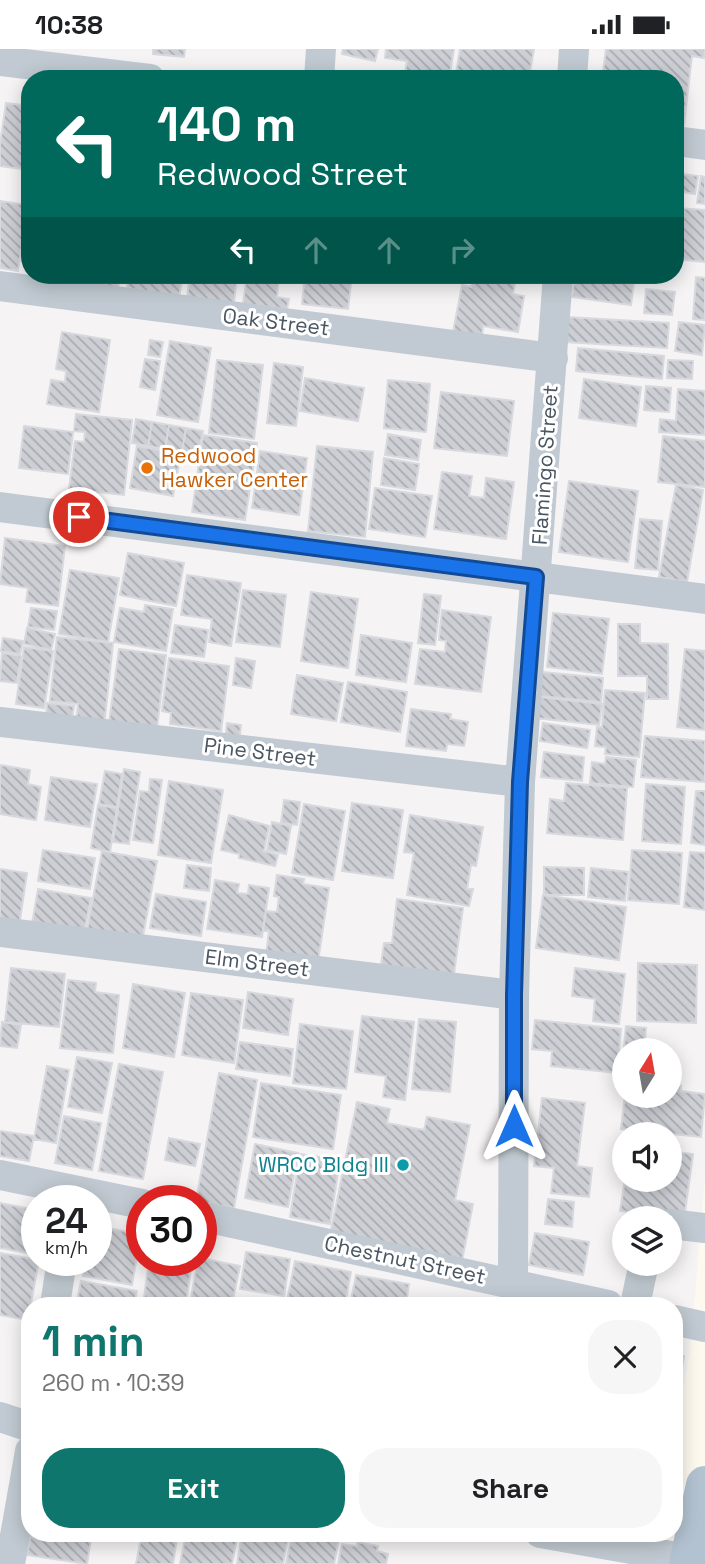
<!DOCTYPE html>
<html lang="en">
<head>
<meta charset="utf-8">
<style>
	body { margin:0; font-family:"Space Grotesk",sans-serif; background:#f6f6f6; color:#202124; height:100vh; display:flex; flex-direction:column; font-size:26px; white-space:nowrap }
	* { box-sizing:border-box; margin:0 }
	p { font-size:23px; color:#757577 }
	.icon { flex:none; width:38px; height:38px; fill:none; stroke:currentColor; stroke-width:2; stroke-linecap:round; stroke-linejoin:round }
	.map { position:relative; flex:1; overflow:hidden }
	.panel { position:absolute; left:21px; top:1248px; width:662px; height:245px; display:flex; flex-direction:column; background:#fff; border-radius:28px; box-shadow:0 4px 18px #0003 }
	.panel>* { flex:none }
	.banner { position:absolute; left:21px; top:21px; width:663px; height:214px; border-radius:28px; box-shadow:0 4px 18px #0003; background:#00695c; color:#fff; overflow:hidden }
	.needle { width:46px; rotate:11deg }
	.buttons { position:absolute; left:612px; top:989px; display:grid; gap:14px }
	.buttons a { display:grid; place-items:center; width:70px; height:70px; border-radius:50%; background:#fff; box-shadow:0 4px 18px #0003; font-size:35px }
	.speed { position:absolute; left:21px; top:1136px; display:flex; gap:14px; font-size:35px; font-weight:700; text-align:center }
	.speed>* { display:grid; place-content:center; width:91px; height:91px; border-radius:50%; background:#fff; box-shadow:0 4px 18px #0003; line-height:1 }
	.speed small { font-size:18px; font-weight:400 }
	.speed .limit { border:10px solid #d22; background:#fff; color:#111 }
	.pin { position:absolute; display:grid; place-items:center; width:60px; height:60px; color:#fff; margin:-30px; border:4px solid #fff; border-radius:50%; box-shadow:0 2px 7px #0007 }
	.me { position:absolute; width:77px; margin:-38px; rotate:0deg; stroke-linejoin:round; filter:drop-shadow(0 0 5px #0008) }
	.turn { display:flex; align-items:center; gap:24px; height:147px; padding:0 21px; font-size:32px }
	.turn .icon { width:91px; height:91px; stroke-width:2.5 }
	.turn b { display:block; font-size:49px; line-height:60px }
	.lanes { display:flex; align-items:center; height:66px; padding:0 21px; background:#0003; justify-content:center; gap:35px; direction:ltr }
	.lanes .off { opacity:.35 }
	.round { display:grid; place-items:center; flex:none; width:74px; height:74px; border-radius:28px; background:#f6f6f6 }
	.head { display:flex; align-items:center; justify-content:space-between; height:119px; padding:0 21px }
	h1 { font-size:42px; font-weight:700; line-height:52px; color:#0f766e }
	.primary-button { display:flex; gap:14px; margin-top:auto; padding:14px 21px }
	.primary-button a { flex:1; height:80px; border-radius:28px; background:#0f766e; color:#fff; font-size:28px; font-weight:700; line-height:80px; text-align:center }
	.primary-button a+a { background:#f6f6f6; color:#202124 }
	.status { display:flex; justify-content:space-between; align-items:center; height:49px; padding:0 35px; background:#fff; direction:ltr }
	.status svg { height:19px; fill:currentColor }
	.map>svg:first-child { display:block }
	.commercial { fill:#fdf9ef }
	.building { fill:url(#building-back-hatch); stroke:#d7d9de; stroke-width:2 }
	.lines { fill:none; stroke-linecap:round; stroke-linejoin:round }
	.minor { stroke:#c1cad2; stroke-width:30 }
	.major { stroke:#b3c2d1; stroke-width:38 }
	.route-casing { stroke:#114b97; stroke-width:18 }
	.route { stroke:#1a73e8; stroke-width:12 }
	.food-dot { fill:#e8710a; stroke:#fff; stroke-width:2.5 }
	.culture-dot { fill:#0f9aa8; stroke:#fff; stroke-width:2.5 }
	.labels { text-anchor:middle; stroke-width:6; stroke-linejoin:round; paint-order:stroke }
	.street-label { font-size:21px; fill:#4a5661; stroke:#fff }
	.food-label { font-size:21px; fill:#c56008; stroke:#fff; text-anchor:start }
	.culture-label { font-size:21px; fill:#0d838f; stroke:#fff; text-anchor:end }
</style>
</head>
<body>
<div class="status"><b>10:38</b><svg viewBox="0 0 49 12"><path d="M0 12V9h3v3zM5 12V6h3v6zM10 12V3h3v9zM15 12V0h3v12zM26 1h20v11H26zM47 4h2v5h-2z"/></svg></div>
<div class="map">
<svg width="705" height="1515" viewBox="0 0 705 1515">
	<defs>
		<pattern id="building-back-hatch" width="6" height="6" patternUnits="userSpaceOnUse" patternTransform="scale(1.75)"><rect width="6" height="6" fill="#cdcfd5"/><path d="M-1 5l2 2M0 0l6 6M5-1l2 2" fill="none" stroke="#a8abb0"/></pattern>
	</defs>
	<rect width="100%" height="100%" fill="#f5f3f3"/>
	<!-- commercial -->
	<path class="commercial" d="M705,1130V1515H647L653,1484H674V1384L690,1303Z"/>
	<!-- building -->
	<path class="building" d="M153,0H185L184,8L153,5Z
		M343,0H378L375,12L342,5Z
		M386,0H454L449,30H404L407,12L385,9Z
		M460,0H534L529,30H488L456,25Z
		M606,0H705L704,9L692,7L684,76L676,75V30H602Z
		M6,54L30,57V121L0,117V95Z
		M676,124L698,127L695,145L676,142Z
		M701,127L705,128V155L697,154Z
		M0,152L28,156L18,222L0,219Z
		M676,159L705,161V213L676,210Z
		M30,226H120L118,239Z
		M129,226H183L179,248L127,239Z
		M190,226H237L234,254L187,248Z
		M247,226H279L277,248L289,250L287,260L243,255Z
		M305,226H352L348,260L302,255Z
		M412,226H462V233Z
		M473,226L516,228L513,245L524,247L518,283L483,277L482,288L453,283L462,236L471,238Z
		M575,226H635L631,256L572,248Z
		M696,228L705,229V271L693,270Z
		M646,240L675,243L672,266L644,264Z
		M567,268L669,274L667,299L565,293Z
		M679,273L705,276L702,306L675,302Z
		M62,283L110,291L99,363L47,355L51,331L65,333L66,322L56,320Z
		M150,291L163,293L160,308L148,306Z
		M170,292L211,299L198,373L157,366Z
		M578,299L664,307L662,330L576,322Z
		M145,310L160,312L155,341L140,338Z
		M217,311L263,316L254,390L209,384Z
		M668,311L693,312L692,330L667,329Z
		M274,314L303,318L296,377L267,374Z
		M305,329L364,339L358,372L300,362Z
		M584,330L641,338L636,377L579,369Z
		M388,331L430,335L426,383L384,379Z
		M646,337L671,339L669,363L644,361Z
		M678,340L705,342V386L659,383L660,370L676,372Z
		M441,343L514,352L507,407L434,399Z
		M76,365L132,371L124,446L69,440L75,392L84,393L85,383L74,382Z
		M136,370L152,373L148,397L132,394Z
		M152,373L169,376L165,400L148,397Z
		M169,376L186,379L182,403L165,400Z
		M24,377L73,383L68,425L19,419Z
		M186,379L203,382L198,406L182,403Z
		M388,385L421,391L418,411L385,406Z
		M203,386L257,394L245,471L192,463Z
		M663,387L705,392V438L658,433Z
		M137,397L181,405L173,447L130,439Z
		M317,397L373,403L365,488L308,482Z
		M260,402L307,409L299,466L252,459Z
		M384,409L419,415L415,441L381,436Z
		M442,423L472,427L469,447L484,449L486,429L514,433L506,490L434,480Z
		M569,432L638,442L628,513L559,503Z
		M676,436L703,441L687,533L659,528Z
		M375,439L432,447L425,488L369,480Z
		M640,470L662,472L658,521L635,519Z
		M5,489L65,497L58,557L26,553L28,539L0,535Z
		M128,504L184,514L176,557L120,546Z
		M70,521L119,529L108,593L59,585Z
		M187,526L241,534L231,597L209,593L212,570L181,566Z
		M243,541L286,546L280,598L236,593Z
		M311,543L358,550L348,619L301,612Z
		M424,545L441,547L435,596L418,594Z
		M145,556L173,560L166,602L114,593L120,559L144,563Z
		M31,559L57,562L54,581L28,578Z
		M442,561L491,568L481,643L415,635L420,600L445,603L446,592L439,591Z
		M553,564L609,570L602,625L547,618Z
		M618,575H640V594L668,595V650H647V627H618Z
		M175,576L208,581L204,608L171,604Z
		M27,579L55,585L51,601L24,595Z
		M361,586L412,594L406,633L356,626Z
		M57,588L113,594L104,678L76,674L78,655L50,652Z
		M3,589L23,592L20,605L1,602Z
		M24,598L53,602L44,659L16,655Z
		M119,600L166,606L157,679L109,673Z
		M685,600L705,602V681L677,678Z
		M2,604L21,607L17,634L0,632Z
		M169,609L229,617L221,682L170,675L171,664L162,662Z
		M236,609L255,612L251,639L233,636Z
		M542,623L603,629L601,653L540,647Z
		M297,626L343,634L336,672L291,665Z
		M348,633L407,643L400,683L341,673Z
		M605,641L645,644L639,708L605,705L606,698L595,697L597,678H602Z
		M539,648L602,655L599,676L536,669Z
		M47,654L74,657L72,672L46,669Z
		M411,660L451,665L450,670L468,673L464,697L447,695L446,702L406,697Z
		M227,674L241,676L239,694L225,693Z
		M543,674L590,681L587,699L540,692Z
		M645,687L705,692V733L641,728Z
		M544,703L584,708L582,732L541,728Z
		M606,708L636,711L633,738L590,734L592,713L605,715Z
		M0,716L30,721L28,735L41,738L36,771L0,765Z
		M124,720L140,723L129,795L113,793Z
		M105,722L122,725L117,758L99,755Z
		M51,728L97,735L90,778L45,771Z
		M150,730L162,731L153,794L133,791L140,742L149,743Z
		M169,732L223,741L211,814L158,806Z
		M566,734L627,739L623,791L547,784L550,750L564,752Z
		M646,735L685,738L681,795L642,792Z
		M696,742H705V796L691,794Z
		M284,751L300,753L297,776L281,774Z
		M352,754L403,761L393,829L342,822Z
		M304,755L345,762L333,831L292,824Z
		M98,756L117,759L110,803L91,799Z
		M229,766L269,777L264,802L278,806L275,817L239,809V805L221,801Z
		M410,766L483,778L476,817L471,816L467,840H473L469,857L407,846L414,804L404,803Z
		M272,773L291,777L286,805L267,801Z
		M43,801L95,809L90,840L38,832Z
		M632,801L682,804L679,855L628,851Z
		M102,802L157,812L142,892L87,881Z
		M690,803L705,804V861L684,858Z
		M187,816L211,819L209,842L184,839Z
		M544,818L584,819V846H544Z
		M591,819L628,823L625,852L588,848Z
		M0,820L27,824L19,878L0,876Z
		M277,826L304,830L303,835L329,839L318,913L266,906L269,882H263L266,862L277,863L279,848L274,847Z
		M215,831L239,835L237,844L248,845L249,836L269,839L262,888L207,880Z
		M38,840L91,849L84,884L32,875Z
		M156,845L206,853L201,887L150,879Z
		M543,846L626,858L619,911L536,899Z
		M397,850L463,859L454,925L381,916L384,894H392Z
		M638,914L697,916L696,974L637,972Z
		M11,919L65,925L59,978L5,973Z
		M575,919L625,925L619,975L593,972L595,950L572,947Z
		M68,931L96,934L95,943L119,946L113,1004L60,999Z
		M133,935L185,944L174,1008L123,999Z
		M248,943L293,950L288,986L243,979Z
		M191,944L243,951L234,1014L182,1006Z
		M362,967L414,973L405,1051L383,1048L386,1027L355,1023Z
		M419,970L456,973L450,1043L412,1040Z
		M535,971L621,980L617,1024L551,1017L552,1002L532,1000Z
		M2,973L21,976L17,999L0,997Z
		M300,975L353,982L346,1040L293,1034Z
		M626,977L646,979L644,1001H625V1020H622Z
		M240,993L293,1000L290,1027L236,1020Z
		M77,1008L112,1014L102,1064L68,1058Z
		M119,1015L163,1023L143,1130L99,1122Z
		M47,1017L69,1021L56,1094L34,1090Z
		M219,1024L257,1031L234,1159L196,1152Z
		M261,1034L341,1046L333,1100L253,1088Z
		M670,1036L681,1037V1042L705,1045L701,1088L621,1080L625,1046H670Z
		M542,1049L585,1054L577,1117L592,1119L589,1148L551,1144L554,1119L534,1117Z
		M357,1053L390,1060L387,1074L424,1081L427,1068L470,1076L455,1151L473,1155L462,1212L330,1186Z
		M64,1067L101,1074L92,1121L55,1114Z
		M0,1082L34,1087L29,1112L0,1107Z
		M169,1089L200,1095L195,1117L165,1111Z
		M255,1095L298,1104L288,1158L245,1149Z
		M670,1102L693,1105L684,1171L620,1162L625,1130H670Z
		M300,1105L340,1111L330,1175L290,1168Z
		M548,1150L574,1153L572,1178L545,1175Z
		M0,1154L37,1161V1192L34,1205L0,1199Z
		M96,1177L141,1185L132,1236L83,1227L86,1211H96Z
		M535,1184L589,1193L583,1226L529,1216Z
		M246,1203L290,1210L284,1247L240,1240Z
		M0,1204L39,1211L28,1271L0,1266Z
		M201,1209L240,1217L232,1256H208L190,1253L198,1211Z
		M149,1211H192L186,1256H143Z
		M295,1212L351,1223L345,1256H286Z
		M356,1226L409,1235L406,1256H350Z
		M81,1232L137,1242L134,1256H76Z
		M236,1249L284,1256H235Z
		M410,1250L447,1256H409Z
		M674,1305L684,1307L674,1365Z
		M31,1484H92L87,1515L27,1506Z
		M142,1484H178L173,1515H136Z
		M186,1484H238L232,1515H180Z
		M242,1484L289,1485L283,1515H237Z
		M292,1484L340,1485L334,1515H286Z
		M626,1484H659L658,1490Z
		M357,1493L378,1497L377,1502L388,1505L386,1515H338L342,1495L357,1497Z"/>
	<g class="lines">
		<!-- minor -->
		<path class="minor" d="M0,12L150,30
			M319,30L321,0
			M572,30L574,0
			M676,92L705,96
			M0,237L553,309
			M0,458L705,550
			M0,673L520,733
			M0,883L514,946
			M0,1126L142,1155
			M201,1167L608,1256
			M670,1175L705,1179
			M513,1235L514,946L520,733L558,226
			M55,1256L62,1211
			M635,1256L644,1214
			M674,1271L705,1278
			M0,1368L30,1378
			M540,1484L705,1513
			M10,1515L30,1402"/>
		<!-- major -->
		<path class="major" d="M688,1515L705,1436"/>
	</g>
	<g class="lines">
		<defs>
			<path id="route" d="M79,468L536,528L520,733L514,946V1077"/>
		</defs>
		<!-- route casing -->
		<use href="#route" class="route-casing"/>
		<!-- route -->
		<use href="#route" class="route"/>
	</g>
	<!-- markers -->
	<circle class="food-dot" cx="147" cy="419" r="7"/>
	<circle class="culture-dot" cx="403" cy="1116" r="7"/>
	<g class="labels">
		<!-- street labels -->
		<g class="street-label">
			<text transform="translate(276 273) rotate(7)" y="7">Oak Street</text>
			<text transform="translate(545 416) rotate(-86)" y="7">Flamingo Street</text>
			<text transform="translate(260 703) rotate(7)" y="7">Pine Street</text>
			<text transform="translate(257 914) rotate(7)" y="7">Elm Street</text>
			<text transform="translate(405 1211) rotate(12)" y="7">Chestnut Street</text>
		</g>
		<!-- food labels -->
		<g class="food-label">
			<text x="161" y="414">Redwood<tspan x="161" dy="24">Hawker Center</tspan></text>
		</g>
		<!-- culture labels -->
		<g class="culture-label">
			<text x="389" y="1123">WRCC Bldg III</text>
		</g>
	</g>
</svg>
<div class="buttons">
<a><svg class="needle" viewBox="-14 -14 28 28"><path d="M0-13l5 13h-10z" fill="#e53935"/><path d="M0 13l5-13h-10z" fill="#757577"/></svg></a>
<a><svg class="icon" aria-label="sound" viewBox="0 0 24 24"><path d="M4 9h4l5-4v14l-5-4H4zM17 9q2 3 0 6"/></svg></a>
<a><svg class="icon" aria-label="layers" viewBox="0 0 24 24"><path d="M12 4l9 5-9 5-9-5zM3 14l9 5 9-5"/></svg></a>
</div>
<div class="speed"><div>24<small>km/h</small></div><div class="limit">30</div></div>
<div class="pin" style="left:79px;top:468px;background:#d93025"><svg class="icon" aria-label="arrive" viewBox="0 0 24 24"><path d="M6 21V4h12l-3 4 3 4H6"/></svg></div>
<svg class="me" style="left:514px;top:1077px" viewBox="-20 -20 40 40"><path d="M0-17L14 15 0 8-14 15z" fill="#1a73e8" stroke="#fff" stroke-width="4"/></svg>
<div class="banner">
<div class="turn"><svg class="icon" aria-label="left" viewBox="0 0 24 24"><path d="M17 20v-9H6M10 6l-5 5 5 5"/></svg><div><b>140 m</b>Redwood Street</div></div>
<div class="lanes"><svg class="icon" aria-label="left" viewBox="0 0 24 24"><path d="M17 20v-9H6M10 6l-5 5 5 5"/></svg><svg class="icon off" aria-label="ahead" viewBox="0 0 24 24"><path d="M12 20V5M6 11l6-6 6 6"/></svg><svg class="icon off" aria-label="ahead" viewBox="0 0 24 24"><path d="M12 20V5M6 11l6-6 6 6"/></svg><svg class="icon off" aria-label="right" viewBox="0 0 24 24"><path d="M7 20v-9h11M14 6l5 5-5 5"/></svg></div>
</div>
<section class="panel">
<div class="head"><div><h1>1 min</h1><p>260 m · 10:39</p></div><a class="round"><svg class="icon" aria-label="close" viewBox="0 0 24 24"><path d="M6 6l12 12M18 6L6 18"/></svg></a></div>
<div class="primary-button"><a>Exit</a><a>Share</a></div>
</section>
</div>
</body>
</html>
